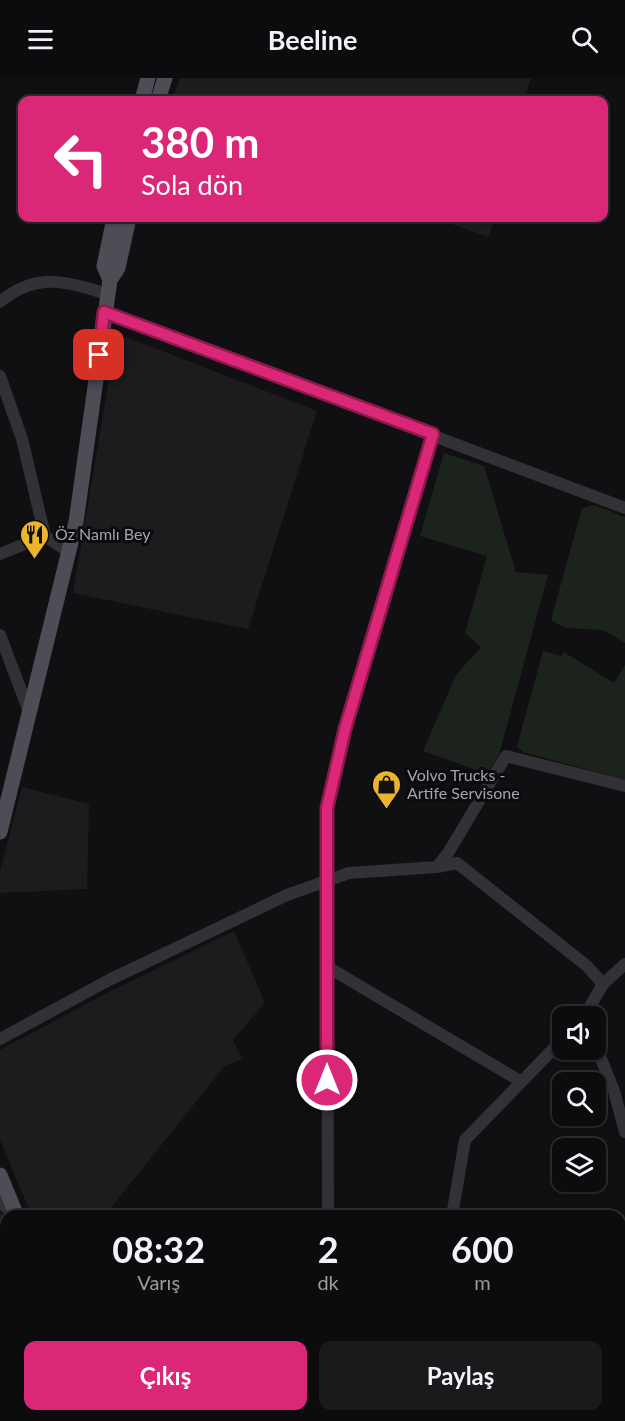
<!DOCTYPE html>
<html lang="tr">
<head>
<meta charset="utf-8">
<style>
	body { margin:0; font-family:Lato,sans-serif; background:#1a191b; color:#f1f3f6; height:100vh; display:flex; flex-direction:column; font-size:22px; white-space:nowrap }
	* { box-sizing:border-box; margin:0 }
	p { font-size:20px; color:#9a9b9d }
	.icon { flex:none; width:33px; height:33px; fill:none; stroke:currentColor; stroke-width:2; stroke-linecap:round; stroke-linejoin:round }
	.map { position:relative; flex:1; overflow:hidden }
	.details { position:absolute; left:0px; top:1132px; width:626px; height:212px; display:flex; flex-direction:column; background:#0c0b0d; border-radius:18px 18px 0 0; box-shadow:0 2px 4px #0004,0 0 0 2px #2c2b2e }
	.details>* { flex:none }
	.banner { position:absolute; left:18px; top:18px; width:590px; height:126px; border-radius:12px; box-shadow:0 2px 4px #0004,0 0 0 2px #2c2b2e; background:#db2777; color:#fff; overflow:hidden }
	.controls { position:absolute; left:552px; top:928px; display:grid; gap:12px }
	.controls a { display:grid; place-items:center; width:54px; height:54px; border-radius:12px; background:#0c0b0d; box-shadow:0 2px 4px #0004,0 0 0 2px #2c2b2e; font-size:30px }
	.pin { position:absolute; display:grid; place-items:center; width:51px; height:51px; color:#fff; margin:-26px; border-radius:12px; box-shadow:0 3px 9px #0006 }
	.me { position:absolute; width:66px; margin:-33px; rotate:0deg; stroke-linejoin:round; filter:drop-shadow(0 0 4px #0008) }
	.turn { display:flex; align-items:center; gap:21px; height:126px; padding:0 24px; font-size:27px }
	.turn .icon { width:78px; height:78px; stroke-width:2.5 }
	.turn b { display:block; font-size:42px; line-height:51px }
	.eta { display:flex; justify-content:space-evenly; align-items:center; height:102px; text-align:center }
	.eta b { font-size:36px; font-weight:700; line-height:42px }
	.cta { display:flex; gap:12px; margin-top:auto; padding:12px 24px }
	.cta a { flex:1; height:69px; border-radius:12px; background:#db2777; color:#fff; font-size:24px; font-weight:700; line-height:69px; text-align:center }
	.cta a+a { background:#1a191b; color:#f1f3f6 }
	header { display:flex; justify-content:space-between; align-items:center; height:78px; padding:0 24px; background:#0c0b0d; font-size:27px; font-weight:700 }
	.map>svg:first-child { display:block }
	.built { fill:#1c1c1e }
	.green { fill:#1c231d }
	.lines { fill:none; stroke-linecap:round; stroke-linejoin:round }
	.minor { stroke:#313136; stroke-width:12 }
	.major { stroke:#4d4e55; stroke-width:15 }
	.route-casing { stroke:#8e194d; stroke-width:15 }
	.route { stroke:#db2777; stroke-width:10 }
	.labels { text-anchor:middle; stroke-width:6; stroke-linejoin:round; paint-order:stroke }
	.poi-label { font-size:16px; fill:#a1a5b1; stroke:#0b0b0c; text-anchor:start }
</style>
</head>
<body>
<header><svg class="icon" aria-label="menu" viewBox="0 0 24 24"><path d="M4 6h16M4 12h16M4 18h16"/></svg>Beeline<svg class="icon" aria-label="search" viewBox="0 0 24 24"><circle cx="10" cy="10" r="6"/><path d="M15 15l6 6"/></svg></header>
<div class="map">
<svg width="625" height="1343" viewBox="0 0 625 1343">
	<rect width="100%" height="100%" fill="#100f11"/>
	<!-- built -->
	<path class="built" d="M180,0H531L524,22H172Z
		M434,140H494L489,159Z
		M126,259L317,333L248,551L73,515L115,265Z
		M22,709L89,726L87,811L0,815V793Z
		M234,853L265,925L233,962L242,981L224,989L106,1136L107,1138H32L0,1062V972L107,915Z
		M163,1338H481L482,1343H158Z"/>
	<!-- green -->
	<path class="green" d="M444,375L484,388L516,494L548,497L499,677L488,696L423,673L456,597L481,569L465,555L487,478L420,458Z
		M594,427L625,439V565L603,552L565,550L551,542L582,430Z
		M543,573L561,578L564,574L614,605L625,587V702L523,674L517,668Z
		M0,1133L6,1146V1338H50L43,1343H0Z"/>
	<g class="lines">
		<!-- minor -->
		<path class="minor" d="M0,224C36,194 66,203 107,216
			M104,234L625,430
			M0,298L22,361L45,458
			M0,476L45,458L69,474
			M0,557L30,636
			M437,789L457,785L587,888L603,906
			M326,888L520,1003
			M584,939L603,906L625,886
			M0,961L109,902L287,817L349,795L437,789L448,775L506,678L625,708
			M596,968L614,1013L625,1054
			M0,1123L14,1138
			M328,1138L327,730L345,651L433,356
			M452,1138L465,1062L562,962
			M620,1221L625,1223
			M98,1338L100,1343
			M328,1338L329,1343
			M425,1338L427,1343
			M154,1343L159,1338"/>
		<!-- major -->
		<path class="major" d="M142,22L148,0
			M158,22L165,0
			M110,202L104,188L114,140
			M0,754L76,444L110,202L118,190L129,140
			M0,1097L17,1138
			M620,1239L625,1240
			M620,1263L625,1264
			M74,1343L81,1338
			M126,1343L135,1338"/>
	</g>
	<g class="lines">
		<defs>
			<path id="route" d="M99,277L104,234L433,356L345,651L327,730V1002"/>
		</defs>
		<!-- route casing -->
		<use href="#route" class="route-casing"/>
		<!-- route -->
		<use href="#route" class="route"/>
	</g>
	<!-- icons -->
	<defs>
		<symbol id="restaurant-pin" viewBox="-11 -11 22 30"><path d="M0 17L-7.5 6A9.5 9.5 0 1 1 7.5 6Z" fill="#eab42e" stroke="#0b0b0c"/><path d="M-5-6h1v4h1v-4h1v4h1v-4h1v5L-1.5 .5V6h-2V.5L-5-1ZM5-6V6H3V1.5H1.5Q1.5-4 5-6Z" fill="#111"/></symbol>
		<symbol id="shop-pin" viewBox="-11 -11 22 30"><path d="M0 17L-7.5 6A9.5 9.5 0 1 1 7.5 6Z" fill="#eab42e" stroke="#0b0b0c"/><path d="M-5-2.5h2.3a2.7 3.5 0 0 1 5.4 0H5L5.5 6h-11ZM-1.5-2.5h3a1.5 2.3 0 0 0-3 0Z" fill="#111"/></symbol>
	</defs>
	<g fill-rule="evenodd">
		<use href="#restaurant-pin" x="18" y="440" width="33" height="45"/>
		<use href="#shop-pin" x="370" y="690" width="33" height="45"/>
	</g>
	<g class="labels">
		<!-- poi labels -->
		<g class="poi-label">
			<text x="55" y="462">Öz Namlı Bey</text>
			<text x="407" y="703">Volvo Trucks -<tspan x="407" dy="18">Artife Servisone</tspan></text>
		</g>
	</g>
</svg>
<div class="controls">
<a><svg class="icon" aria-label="sound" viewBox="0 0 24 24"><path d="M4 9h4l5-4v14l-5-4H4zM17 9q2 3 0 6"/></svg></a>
<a><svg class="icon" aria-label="search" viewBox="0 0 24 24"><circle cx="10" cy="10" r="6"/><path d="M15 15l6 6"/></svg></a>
<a><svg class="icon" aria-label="layers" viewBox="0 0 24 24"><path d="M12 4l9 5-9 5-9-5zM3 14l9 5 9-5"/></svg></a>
</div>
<div class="pin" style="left:99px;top:277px;background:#d93025"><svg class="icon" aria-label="arrive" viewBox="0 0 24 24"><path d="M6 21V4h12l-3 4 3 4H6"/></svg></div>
<svg class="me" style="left:327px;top:1002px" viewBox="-20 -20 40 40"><circle r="17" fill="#db2777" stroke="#fff" stroke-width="3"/><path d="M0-11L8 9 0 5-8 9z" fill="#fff"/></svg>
<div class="banner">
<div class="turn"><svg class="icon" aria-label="left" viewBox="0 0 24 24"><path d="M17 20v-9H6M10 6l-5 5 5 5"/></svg><div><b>380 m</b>Sola dön</div></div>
</div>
<section class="details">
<div class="eta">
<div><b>08:32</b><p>Varış</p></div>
<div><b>2</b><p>dk</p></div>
<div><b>600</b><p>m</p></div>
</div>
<div class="cta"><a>Çıkış</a><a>Paylaş</a></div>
</section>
</div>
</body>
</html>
